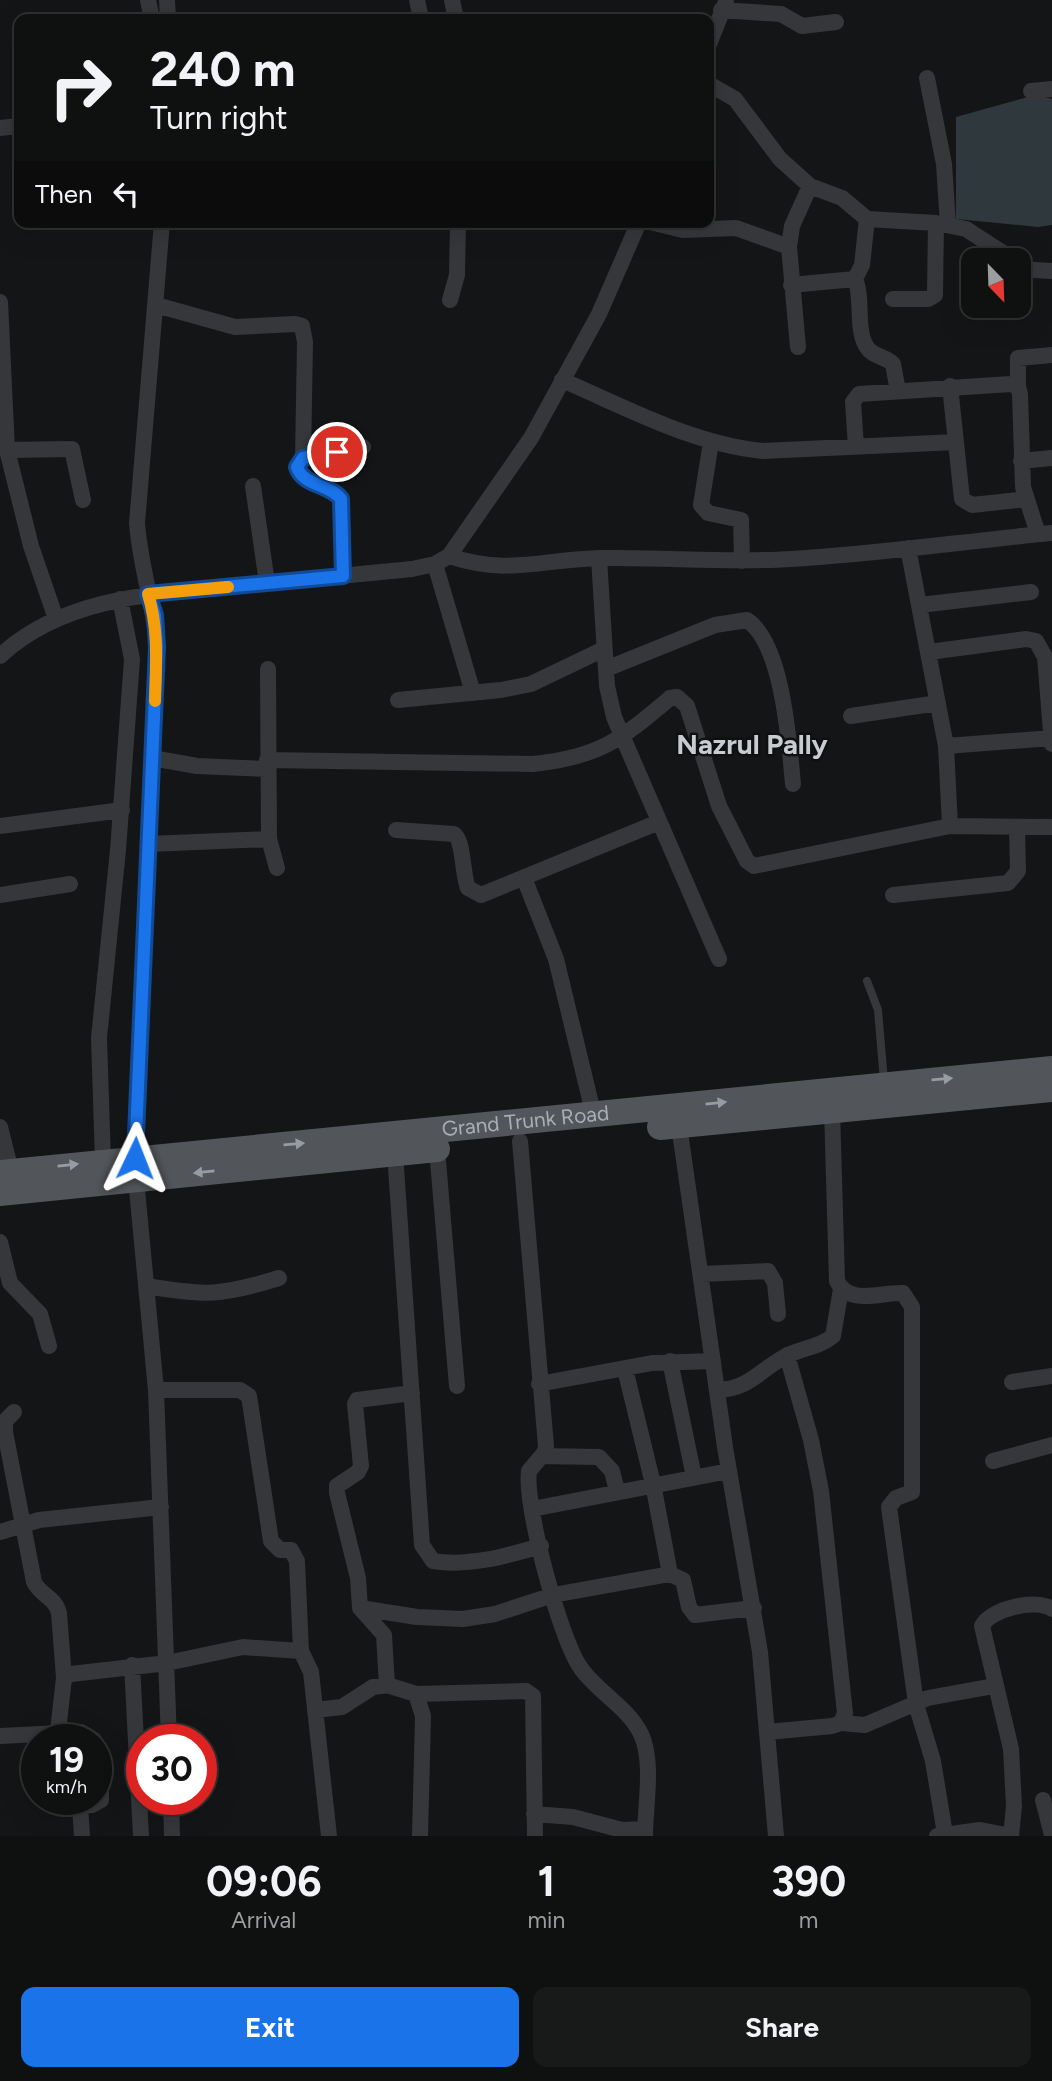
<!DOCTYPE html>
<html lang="en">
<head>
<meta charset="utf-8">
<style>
	body { margin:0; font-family:Figtree,sans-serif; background:#181919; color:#f1f3f6; height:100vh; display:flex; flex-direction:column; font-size:26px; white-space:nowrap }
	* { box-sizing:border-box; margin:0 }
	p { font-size:23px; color:#9b9d9f }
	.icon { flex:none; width:38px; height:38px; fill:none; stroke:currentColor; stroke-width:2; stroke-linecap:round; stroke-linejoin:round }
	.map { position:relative; height:1836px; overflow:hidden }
	.details { display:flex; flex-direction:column; background:#0f1010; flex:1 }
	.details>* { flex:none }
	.top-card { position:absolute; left:14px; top:14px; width:700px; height:214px; border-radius:14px; box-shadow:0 7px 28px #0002,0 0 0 2px #2f3030; background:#0f1010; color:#f1f3f6; overflow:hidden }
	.needle { width:46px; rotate:157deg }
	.controls { position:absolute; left:961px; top:248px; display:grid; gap:14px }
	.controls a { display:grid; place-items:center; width:70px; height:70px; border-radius:14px; background:#0f1010; box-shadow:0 7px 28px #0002,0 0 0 2px #2f3030; font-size:35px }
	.speed { position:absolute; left:21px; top:1724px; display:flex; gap:14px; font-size:35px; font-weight:700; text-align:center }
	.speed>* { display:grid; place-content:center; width:91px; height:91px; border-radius:50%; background:#0f1010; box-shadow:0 7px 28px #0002,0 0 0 2px #2f3030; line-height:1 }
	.speed small { font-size:18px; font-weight:400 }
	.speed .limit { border:10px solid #d22; background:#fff; color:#111 }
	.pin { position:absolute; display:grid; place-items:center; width:60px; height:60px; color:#fff; margin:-30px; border:4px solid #fff; border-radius:50%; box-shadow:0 2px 7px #0007 }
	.me { position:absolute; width:77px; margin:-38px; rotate:2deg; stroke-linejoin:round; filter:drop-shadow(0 0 5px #0008) }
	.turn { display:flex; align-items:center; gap:24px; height:147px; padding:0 21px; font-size:32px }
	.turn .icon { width:91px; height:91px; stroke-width:2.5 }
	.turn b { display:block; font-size:49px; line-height:60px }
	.then { display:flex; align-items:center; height:66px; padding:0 21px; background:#0003; gap:14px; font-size:26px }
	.eta { display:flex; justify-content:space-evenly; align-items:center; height:119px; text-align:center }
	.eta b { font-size:42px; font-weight:700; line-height:49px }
	.primary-button { display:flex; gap:14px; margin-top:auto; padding:14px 21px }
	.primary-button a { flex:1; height:80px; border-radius:14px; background:#1a73e8; color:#fff; font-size:28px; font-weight:700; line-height:80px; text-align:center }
	.primary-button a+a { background:#181919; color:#f1f3f6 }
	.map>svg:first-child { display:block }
	.water { fill:#2f393d }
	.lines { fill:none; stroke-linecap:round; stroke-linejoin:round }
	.service { stroke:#36373a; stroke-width:8 }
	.minor { stroke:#36373a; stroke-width:16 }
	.primary { stroke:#525559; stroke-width:26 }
	.oneway { fill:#979ca2 }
	.route-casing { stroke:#114b97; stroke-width:18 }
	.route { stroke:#1a73e8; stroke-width:12 }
	.slow { stroke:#f59e0b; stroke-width:12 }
	.labels { text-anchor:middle; stroke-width:5; stroke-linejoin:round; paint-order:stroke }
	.street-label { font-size:21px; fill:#a8aeb4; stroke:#0f1011 }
	.district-label { font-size:28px; font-weight:bold; fill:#c8ccd1; stroke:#0f1011 }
</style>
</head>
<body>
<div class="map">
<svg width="1052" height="1836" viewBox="0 0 1052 1836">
	<rect width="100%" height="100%" fill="#141516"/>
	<!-- water -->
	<path class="water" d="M1035,95L1052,99V225L1038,227L956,219V117Z"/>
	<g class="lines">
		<!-- service -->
		<path class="service" d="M867,981L878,1010L884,1081"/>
		<!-- minor -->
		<path class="minor" d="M148,0L152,19
			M167,0L168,19
			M417,0L421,19
			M452,0L456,19
			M721,10L781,14L802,26L836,22
			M709,44L726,2
			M927,78L944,164L948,224
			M709,84L735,99L780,159L810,186L842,198L867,219L936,223L966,229L1003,253L1007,261
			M1031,91L1052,89
			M0,128L19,126
			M650,222L683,230L736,228L789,247
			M1018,269L1052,271
			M855,279C864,299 854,333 869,350C876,357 886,357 893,364L898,391
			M791,285L855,279L862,265L867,219
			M893,299H928L935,295L936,223
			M450,300L457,275L458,222
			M0,302L7,450L31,546L56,619
			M156,305L235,327L295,324L302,326L305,342L303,458
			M798,347L789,247L792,226L810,186
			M562,380C627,408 693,444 763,451L956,442
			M950,386L962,499L972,505L1027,499
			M1018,387V358L1052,355
			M711,442L701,505L708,513L741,520L742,561
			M856,447L853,402L859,394L1011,384L1018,387L1020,394L1023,487L1038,534
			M7,450L72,449L83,500
			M1021,461L1052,458
			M253,486L267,583
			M908,548L946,746L950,826
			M449,556C509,576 542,559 601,558C665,557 728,563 792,559C879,554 966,541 1052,533
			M599,558L607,686L614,717L719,959
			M435,564L473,693
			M343,576L341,499C330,484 304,486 297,467L303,458L363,447
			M920,605L1031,592
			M929,652L1026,639L1036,641L1045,657L1052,744
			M0,656C66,595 162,593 247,585C302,580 357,574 412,569L435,564L449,556L531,438L599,314L639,222
			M268,669L269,839
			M606,669L715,625L747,620C783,644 789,743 793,784
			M398,700L501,690L531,684L604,649
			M851,716L938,703
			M946,746L1052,738
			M152,758L197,766L267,769
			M267,760L533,764C600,757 620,740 670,698L677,697L687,706L719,806L747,861L754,866L950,826L1052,827
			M0,826L122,810
			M396,830L454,834C464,841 462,874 468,888L481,895L659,822
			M149,844L269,839L277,868
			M524,878L556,959L594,1116
			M0,895L70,884
			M893,895L1008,883L1018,871L1017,828
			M832,1109L837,1281C849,1306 881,1292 903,1293L912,1307V1492L896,1498L889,1507L916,1704L933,1761L945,1834
			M679,1125L725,1447L760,1652L776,1836
			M0,1127L11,1171
			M520,1141L546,1446L545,1452L529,1471C524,1505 560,1638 580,1667C596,1691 628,1707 641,1734C654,1762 645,1806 645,1836
			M437,1149L457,1386
			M395,1153L422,1545L433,1561C469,1567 506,1556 541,1546
			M135,1158L157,647C154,605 140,565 137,523L162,222
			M103,1162L99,1038L118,850L132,659L120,599
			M136,1179L156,1390L169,1740
			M0,1242L10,1283L40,1314L49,1346
			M701,1274L768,1271L775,1283L778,1314
			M146,1286C205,1296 221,1296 279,1278
			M670,1361L694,1477
			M625,1369L653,1484L670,1574
			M1012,1382L1052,1376
			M539,1384L652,1363L713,1361
			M156,1390H240L249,1396L271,1541L280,1550H291L297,1561L301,1651
			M717,1390C748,1390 761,1369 786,1356C802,1348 820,1347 833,1336L841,1289
			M14,1412L5,1421V1432L34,1582C41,1596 55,1597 59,1613L64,1678
			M542,1456L599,1457L612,1471L617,1491
			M993,1461L1052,1445
			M532,1509L729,1471
			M0,1532L39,1520L161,1507
			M360,1608L417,1617L463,1619L495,1614L553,1595L670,1574L683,1580L689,1607L695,1615L754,1608
			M132,1665L141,1836
			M387,1685L384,1635L360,1608L358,1578L337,1493V1486L358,1472L361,1466L355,1404L357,1400L412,1393
			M416,1694L526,1691L533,1696L535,1836
			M315,1710L342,1707L373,1687L387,1685L416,1694L423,1716L420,1836
			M841,1723L865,1725L928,1698L994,1686
			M768,1732L832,1726L841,1723L845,1713L821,1491L811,1440L787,1355
			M0,1736L81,1732L94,1740
			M57,1740L64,1678L71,1674L167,1663L243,1647L301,1651L311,1672L329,1836
			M55,1799L58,1803L80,1806L82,1836
			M171,1799L172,1836
			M1043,1800L1052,1835
			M80,1806L92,1805L101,1800V1760L96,1743
			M534,1814L573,1817L622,1830L645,1829
			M937,1836L980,1830L1011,1836L1014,1806L1011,1749L982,1626C990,1609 1036,1598 1052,1609"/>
		<!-- primary -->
		<g class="primary">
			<path d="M660,1127L1052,1089"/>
			<path id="s1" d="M0,1173L1052,1069"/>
			<path d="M0,1193L437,1149"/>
		</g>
	</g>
	<!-- one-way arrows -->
	<defs><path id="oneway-solid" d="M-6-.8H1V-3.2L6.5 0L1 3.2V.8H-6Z" transform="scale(1.75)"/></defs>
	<g class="oneway">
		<use href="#oneway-solid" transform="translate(942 1079) rotate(-5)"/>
		<use href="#oneway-solid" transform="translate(716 1103) rotate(-6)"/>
		<use href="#oneway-solid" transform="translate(294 1144) rotate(-5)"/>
		<use href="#oneway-solid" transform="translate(68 1165) rotate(-6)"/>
		<use href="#oneway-solid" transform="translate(204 1172) rotate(174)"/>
	</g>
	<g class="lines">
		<defs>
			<path id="route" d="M135,1158L157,647L155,615L148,594L343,576L341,499C330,484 303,486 297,467L303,458L337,452"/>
		</defs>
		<!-- route casing -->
		<use href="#route" class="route-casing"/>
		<!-- route -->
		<use href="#route" class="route"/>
		<!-- slow -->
		<path class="slow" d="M155,701C156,665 159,630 148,594L228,587"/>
	</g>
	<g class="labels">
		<!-- street labels -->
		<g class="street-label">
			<text dy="7" stroke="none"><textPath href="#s1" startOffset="528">Grand Trunk Road</textPath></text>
		</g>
		<!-- district labels -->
		<g class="district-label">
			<text x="752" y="754">Nazrul Pally</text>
		</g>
	</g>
</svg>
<div class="controls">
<a><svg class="needle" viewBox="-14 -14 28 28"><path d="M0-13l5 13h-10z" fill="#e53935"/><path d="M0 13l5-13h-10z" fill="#9b9d9f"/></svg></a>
</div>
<div class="speed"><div>19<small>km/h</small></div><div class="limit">30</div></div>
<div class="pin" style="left:337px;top:452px;background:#d93025"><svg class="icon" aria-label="arrive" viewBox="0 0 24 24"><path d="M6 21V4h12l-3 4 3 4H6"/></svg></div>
<svg class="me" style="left:135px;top:1158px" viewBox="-20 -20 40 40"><path d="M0-17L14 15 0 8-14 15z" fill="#1a73e8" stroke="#fff" stroke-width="4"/></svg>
<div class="top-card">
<div class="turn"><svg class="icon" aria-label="right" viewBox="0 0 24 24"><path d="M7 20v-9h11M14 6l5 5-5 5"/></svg><div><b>240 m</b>Turn right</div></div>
<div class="then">Then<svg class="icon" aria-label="left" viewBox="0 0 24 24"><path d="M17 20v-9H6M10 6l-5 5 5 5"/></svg></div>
</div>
</div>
<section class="details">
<div class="eta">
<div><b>09:06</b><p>Arrival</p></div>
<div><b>1</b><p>min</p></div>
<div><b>390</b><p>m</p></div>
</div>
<div class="primary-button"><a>Exit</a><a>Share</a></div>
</section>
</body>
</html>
